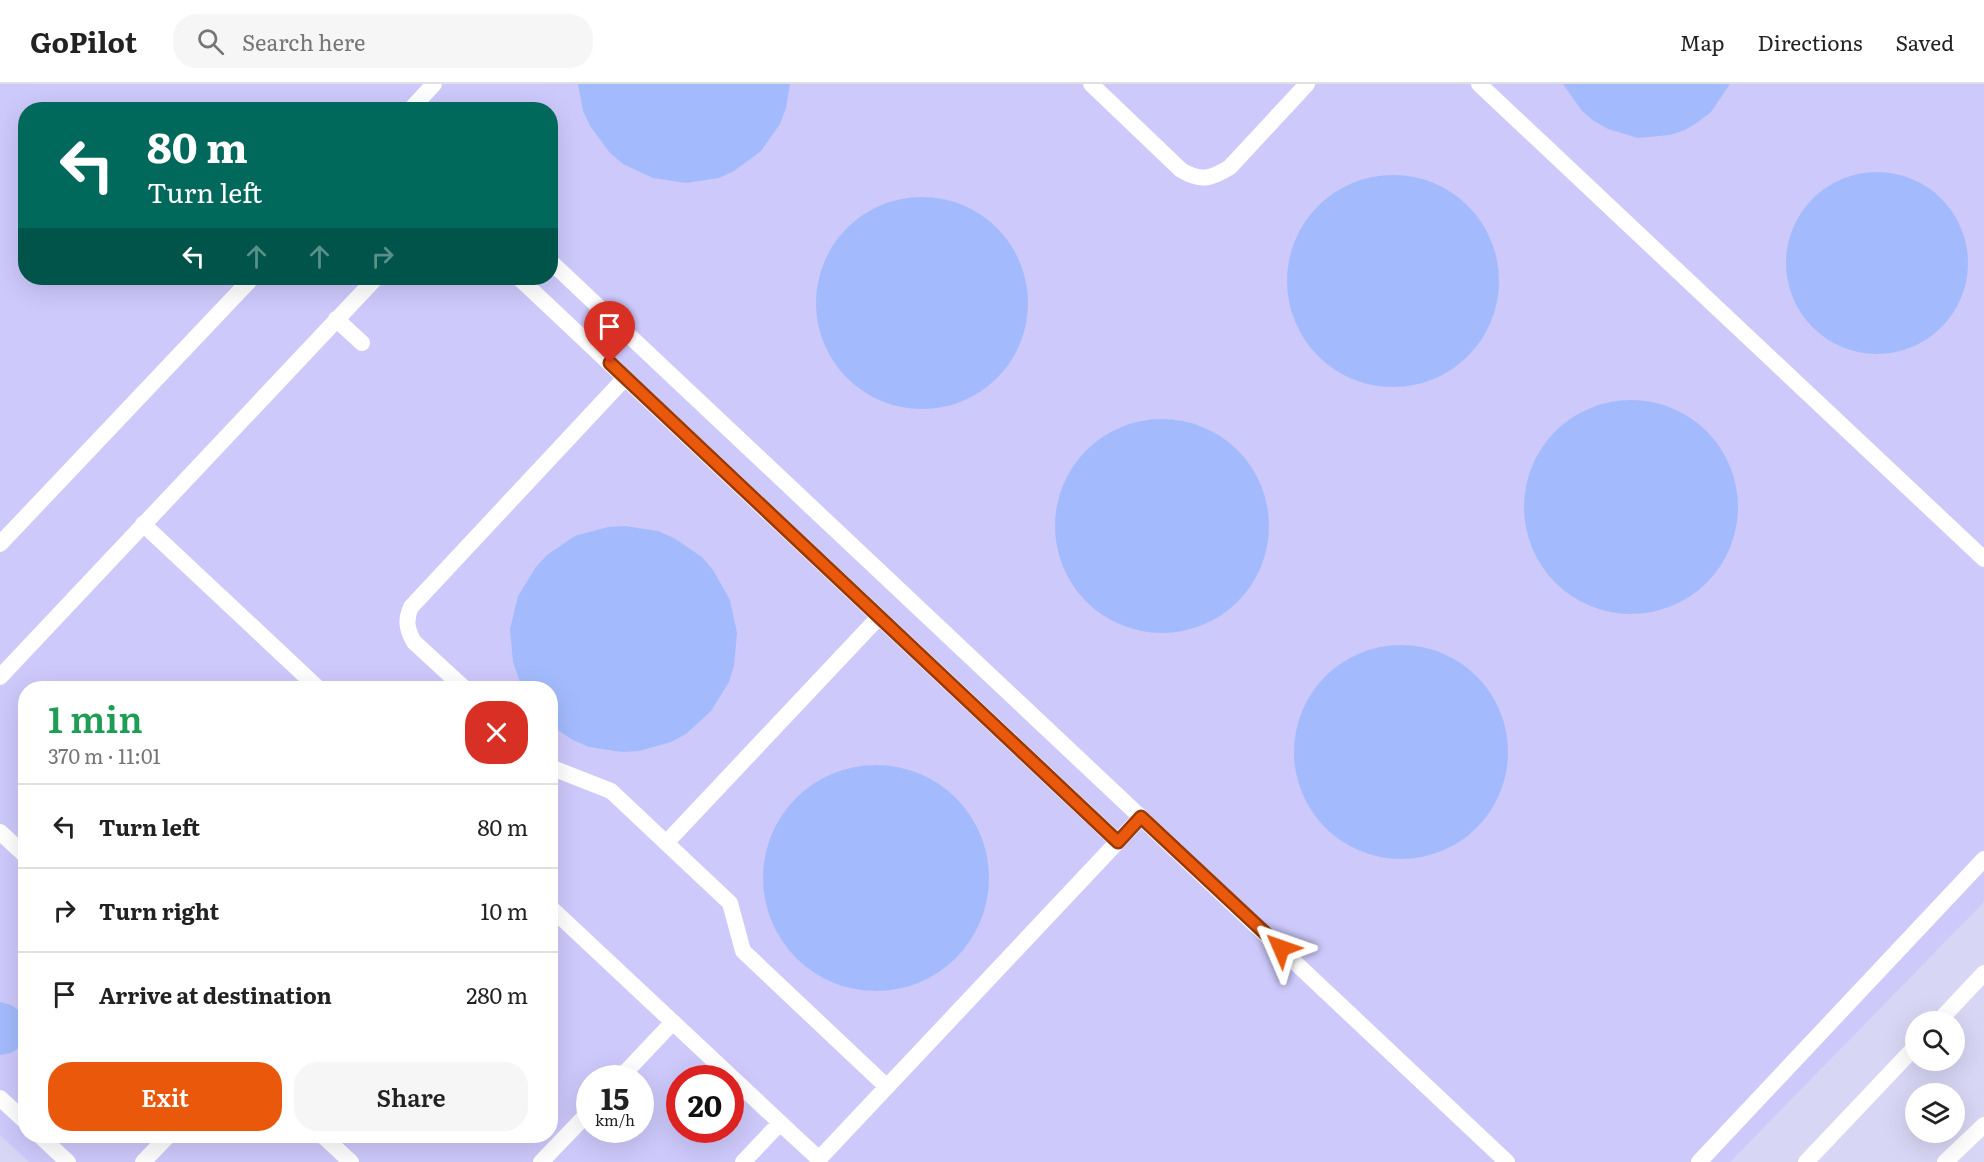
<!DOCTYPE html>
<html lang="en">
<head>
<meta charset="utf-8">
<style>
	body { margin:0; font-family:Literata,serif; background:#f6f6f6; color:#222; height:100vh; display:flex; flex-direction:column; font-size:22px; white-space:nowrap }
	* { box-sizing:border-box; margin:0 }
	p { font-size:20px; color:#767676 }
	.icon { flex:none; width:33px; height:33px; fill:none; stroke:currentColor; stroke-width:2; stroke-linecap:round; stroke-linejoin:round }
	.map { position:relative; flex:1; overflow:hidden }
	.panel { position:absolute; left:18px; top:597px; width:540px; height:462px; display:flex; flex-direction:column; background:#fff; border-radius:24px; box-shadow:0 6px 24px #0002 }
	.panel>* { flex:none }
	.guide { position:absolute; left:18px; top:18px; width:540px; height:183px; border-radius:24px; box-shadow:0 6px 24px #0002; background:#00695c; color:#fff; overflow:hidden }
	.buttons { position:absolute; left:1905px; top:927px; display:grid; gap:12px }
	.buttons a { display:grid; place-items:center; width:60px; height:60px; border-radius:50%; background:#fff; box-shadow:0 6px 24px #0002; font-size:30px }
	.speed { position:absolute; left:576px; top:981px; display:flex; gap:12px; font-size:30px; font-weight:700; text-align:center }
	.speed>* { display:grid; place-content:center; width:78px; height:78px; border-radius:50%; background:#fff; box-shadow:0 6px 24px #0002; line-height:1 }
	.speed small { font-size:15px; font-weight:400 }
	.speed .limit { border:9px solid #d22; background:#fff; color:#111 }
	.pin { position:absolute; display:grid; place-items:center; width:51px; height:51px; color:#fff; margin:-62px -26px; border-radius:50% 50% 50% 0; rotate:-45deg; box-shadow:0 0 6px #0007 }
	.pin .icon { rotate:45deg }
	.me { position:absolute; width:66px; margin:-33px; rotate:313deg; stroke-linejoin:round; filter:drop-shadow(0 0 4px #0008) }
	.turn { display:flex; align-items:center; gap:21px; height:126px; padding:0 30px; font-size:27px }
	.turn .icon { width:78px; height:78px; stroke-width:2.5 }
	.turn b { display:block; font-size:42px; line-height:51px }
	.lanes { display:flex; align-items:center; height:57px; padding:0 30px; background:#0003; justify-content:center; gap:30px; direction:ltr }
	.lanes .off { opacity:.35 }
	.round { display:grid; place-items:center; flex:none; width:63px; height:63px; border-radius:24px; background:#f6f6f6 }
	.summary { display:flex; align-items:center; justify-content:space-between; height:102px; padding:0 30px }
	h1 { font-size:36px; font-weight:600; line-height:45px; color:#1e9e55 }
	.cta { display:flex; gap:12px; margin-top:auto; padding:12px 30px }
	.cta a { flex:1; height:69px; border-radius:24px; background:#ea580c; color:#fff; font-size:24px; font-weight:600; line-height:69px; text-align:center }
	.cta a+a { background:#f6f6f6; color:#222 }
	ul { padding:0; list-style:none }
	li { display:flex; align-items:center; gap:18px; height:84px; padding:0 30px; border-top:2px solid #e0e0e0 }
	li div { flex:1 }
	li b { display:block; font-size:22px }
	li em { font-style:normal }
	header { display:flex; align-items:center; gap:36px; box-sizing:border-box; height:84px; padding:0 30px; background:#fff; border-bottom:2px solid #e0e0e0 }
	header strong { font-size:28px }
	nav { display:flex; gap:33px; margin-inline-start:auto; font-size:21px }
	.search { width:420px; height:54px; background:#f6f6f6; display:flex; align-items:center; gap:15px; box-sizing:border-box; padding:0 21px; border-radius:24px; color:#767676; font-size:22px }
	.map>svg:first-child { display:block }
	.built { fill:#cdc9fb; fill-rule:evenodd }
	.building { fill:#a3bbfd }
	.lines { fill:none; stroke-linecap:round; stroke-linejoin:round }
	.minor { stroke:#fff; stroke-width:16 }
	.route-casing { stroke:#983908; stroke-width:15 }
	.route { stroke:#ea580c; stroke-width:10 }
</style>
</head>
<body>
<header>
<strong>GoPilot</strong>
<div class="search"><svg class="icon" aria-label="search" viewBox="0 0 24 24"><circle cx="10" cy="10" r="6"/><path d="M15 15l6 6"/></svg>Search here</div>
<nav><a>Map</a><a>Directions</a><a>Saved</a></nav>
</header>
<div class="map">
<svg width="1984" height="1078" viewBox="0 0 1984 1078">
	<rect width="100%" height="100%" fill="#d7d6f4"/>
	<!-- built -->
	<path class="built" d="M0,0H1984V818L1730,1078H29L0,1051ZM26,26H550V194H26ZM26,604H550V1052H26ZM590,994H640V1046H590ZM680,994H730V1046H680Z"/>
	<!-- building -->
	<path class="building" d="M578,0H790L786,24L780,40L761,67L734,87L719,94L686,99L653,94L623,80L610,69L590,42L583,27Z
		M1563,0H1730L1711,28L1698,38L1685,46L1670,51L1638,54L1608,45L1594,37L1582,27Z
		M1786 179a91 91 0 1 1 182 0a91 91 0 1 1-182 0Z
		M1287 197a106 106 0 1 1 212 0a106 106 0 1 1-212 0Z
		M816 219a106 106 0 1 1 212 0a106 106 0 1 1-212 0Z
		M1524 423a107 107 0 1 1 214 0a107 107 0 1 1-214 0Z
		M1055 442a107 107 0 1 1 214 0a107 107 0 1 1-214 0Z
		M625,442L658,447L674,454L702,473L713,486L730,516L737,549L734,582L729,598L711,627L686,650L671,658L639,667L622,668L589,663L573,656L550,641V604H522L513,578L510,545L518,512L536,483L547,471L575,452L608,443Z
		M1294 668a107 107 0 1 1 214 0a107 107 0 1 1-214 0Z
		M763 794a113 113 0 1 1 226 0a113 113 0 1 1-226 0Z
		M0,918L11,921L20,927L26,936V955L19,964L11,969L0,971Z"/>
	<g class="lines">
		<!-- minor -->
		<path class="minor" d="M1091,0L1181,86C1201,98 1211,95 1230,83L1307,0
			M1479,0L1984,475
			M410,26L434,0
			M550,177L1507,1078
			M519,194L1118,758
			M336,235L362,259
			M143,440L318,604
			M0,460L252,194
			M0,593L376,194
			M464,604L414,558C407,546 405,536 411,523L625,294
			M550,683L611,707L730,819L743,867L887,1003
			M0,748L26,772
			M666,759L879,533
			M550,823L788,1046
			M1938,938L1984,889
			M620,994L673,938
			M0,1014L26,1038
			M40,1052L68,1078
			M323,1052L351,1078
			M143,1078L168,1052
			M541,1078L590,1027
			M743,1078L780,1039L819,1075L1141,733
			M1699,1078L1984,775
			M1806,1078L1916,962
			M1945,1078L1984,1041"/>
	</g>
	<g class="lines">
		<defs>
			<path id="route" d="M610,279L1118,758L1141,733L1281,864"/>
		</defs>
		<!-- route casing -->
		<use href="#route" class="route-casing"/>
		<!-- route -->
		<use href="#route" class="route"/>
	</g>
</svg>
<div class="buttons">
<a><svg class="icon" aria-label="search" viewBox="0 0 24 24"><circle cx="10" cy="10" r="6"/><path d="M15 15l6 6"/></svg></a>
<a><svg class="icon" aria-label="layers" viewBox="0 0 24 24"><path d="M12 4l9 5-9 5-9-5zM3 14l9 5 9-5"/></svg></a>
</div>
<div class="speed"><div>15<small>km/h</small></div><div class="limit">20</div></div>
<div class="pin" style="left:610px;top:279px;background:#d93025"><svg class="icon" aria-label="arrive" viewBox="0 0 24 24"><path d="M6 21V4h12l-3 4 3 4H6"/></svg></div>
<svg class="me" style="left:1281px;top:864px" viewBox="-20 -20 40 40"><path d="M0-17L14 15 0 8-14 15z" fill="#ea580c" stroke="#fff" stroke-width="4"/></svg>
<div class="guide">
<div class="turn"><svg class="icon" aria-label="left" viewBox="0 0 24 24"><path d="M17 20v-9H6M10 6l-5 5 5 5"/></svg><div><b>80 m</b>Turn left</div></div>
<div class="lanes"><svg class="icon" aria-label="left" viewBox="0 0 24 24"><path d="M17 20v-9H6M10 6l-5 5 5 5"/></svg><svg class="icon off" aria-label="ahead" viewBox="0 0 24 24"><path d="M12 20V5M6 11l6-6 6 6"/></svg><svg class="icon off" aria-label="ahead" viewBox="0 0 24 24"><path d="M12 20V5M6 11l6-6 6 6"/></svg><svg class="icon off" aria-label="right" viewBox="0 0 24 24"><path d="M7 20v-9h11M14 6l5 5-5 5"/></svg></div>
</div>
<section class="panel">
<div class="summary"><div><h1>1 min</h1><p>370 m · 11:01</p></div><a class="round" style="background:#d93025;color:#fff"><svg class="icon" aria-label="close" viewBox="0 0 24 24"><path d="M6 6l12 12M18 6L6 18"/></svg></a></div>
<ul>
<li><svg class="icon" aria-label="left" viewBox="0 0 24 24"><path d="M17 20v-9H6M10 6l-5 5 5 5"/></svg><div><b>Turn left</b></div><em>80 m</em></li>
<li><svg class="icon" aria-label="right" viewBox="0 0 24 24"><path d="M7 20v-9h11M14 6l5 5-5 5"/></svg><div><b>Turn right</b></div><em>10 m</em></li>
<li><svg class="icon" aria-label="arrive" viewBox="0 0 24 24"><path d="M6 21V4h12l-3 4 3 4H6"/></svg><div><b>Arrive at destination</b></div><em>280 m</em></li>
</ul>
<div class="cta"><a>Exit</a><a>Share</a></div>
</section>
</div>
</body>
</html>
